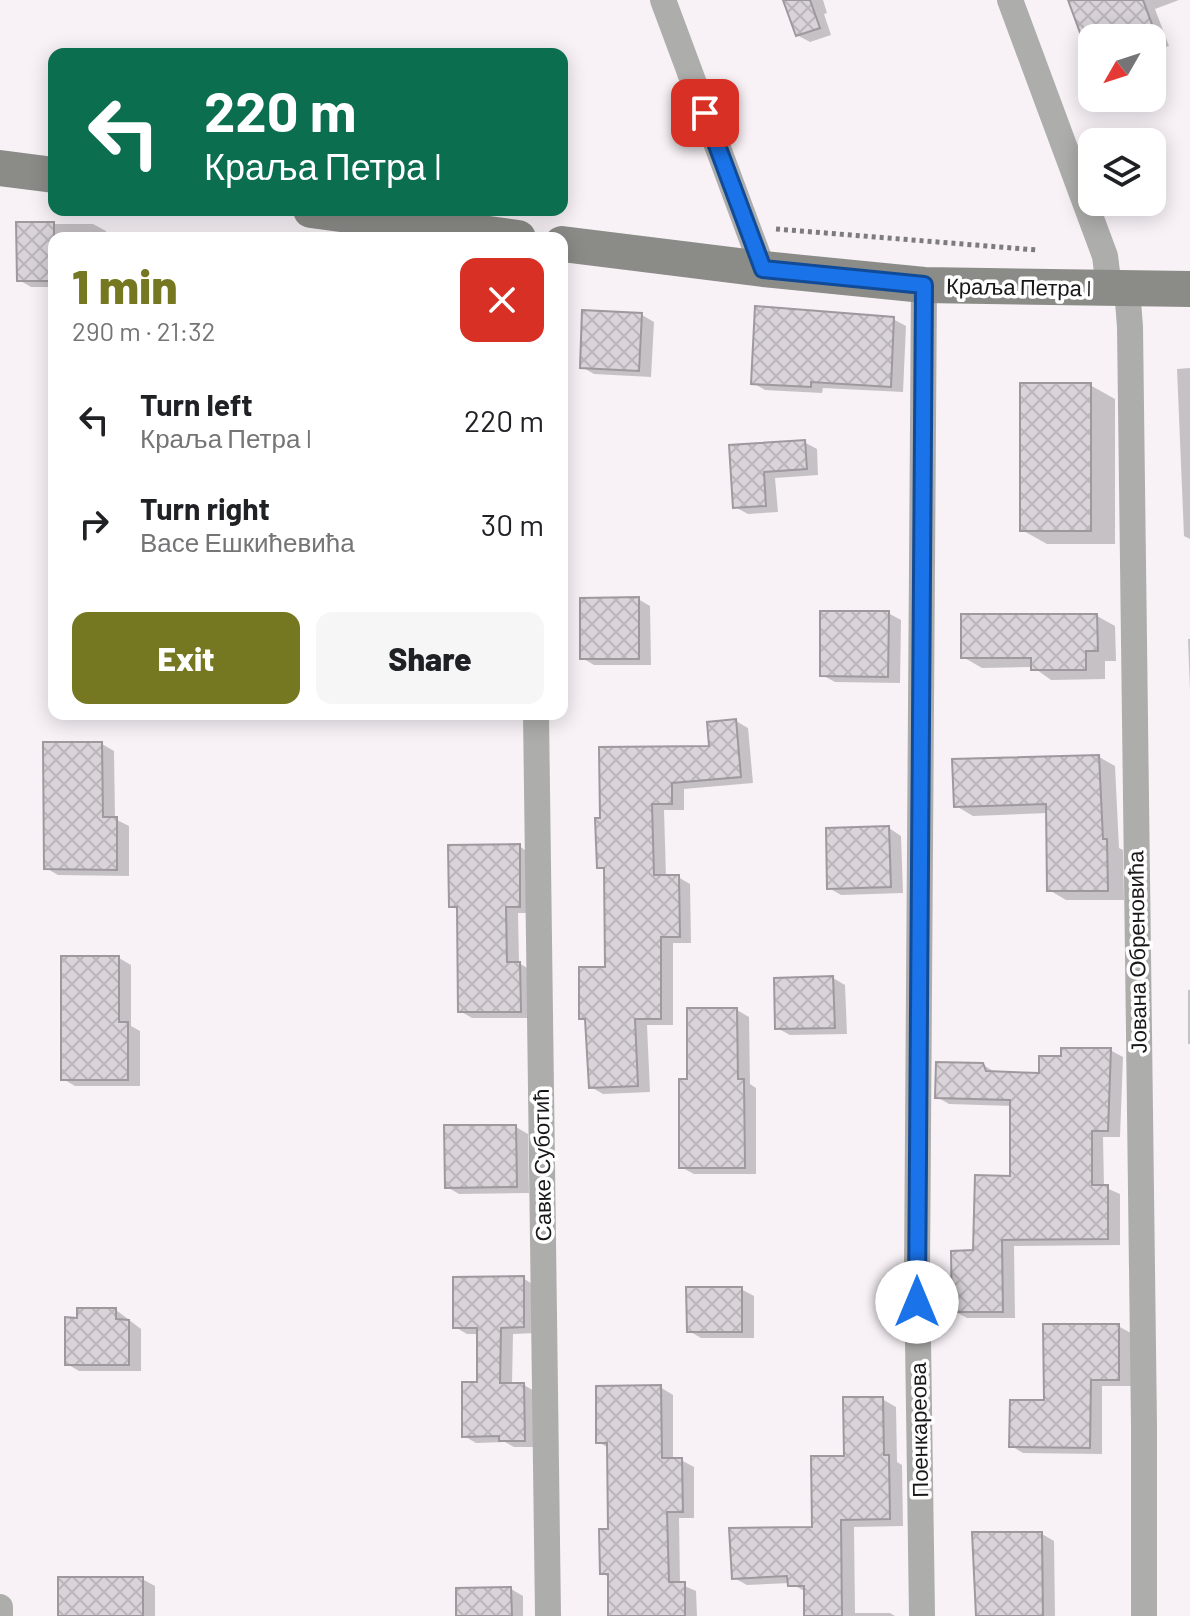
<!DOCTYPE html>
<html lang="en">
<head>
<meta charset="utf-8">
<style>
	body { margin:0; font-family:Barlow,sans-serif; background:#f6f6f6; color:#202124; height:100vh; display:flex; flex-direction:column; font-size:30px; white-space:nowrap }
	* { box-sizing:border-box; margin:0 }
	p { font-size:26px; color:#757577 }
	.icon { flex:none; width:44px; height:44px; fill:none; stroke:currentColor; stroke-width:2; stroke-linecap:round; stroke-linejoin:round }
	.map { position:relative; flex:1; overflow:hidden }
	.drawer { position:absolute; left:48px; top:232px; width:520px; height:488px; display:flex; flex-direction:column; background:#fff; border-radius:16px; box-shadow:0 4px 20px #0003 }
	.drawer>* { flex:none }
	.top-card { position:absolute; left:48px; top:48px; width:520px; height:168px; border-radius:16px; box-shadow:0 4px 20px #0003; background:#0b6e4f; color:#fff; overflow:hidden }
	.needle { width:52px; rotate:231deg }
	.buttons { position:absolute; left:1078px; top:24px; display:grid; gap:16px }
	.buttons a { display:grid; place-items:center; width:88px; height:88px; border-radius:16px; background:#fff; box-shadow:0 4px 20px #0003; font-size:40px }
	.pin { position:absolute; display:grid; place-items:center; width:68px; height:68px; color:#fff; margin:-34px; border-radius:16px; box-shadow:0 4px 12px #0006 }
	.me { position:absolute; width:88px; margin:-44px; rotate:0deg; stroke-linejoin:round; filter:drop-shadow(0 0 6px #0008) }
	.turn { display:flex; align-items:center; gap:28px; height:168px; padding:0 24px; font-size:36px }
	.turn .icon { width:104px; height:104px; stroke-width:2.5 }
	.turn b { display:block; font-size:56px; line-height:68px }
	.round { display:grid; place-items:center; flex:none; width:84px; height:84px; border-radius:16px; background:#f6f6f6 }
	.headline { display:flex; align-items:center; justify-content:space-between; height:136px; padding:0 24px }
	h1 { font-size:48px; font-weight:800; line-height:60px; color:#757820 }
	.button { display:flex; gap:16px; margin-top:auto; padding:16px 24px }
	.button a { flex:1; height:92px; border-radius:16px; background:#757820; color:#fff; font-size:32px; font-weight:800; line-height:92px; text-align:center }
	.button a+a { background:#f6f6f6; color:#202124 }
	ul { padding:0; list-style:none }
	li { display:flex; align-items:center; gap:24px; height:104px; padding:0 24px }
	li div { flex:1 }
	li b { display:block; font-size:30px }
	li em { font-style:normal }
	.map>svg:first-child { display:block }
	.shadow { fill:#0003 }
	.building { fill:url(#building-cross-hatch); stroke:#9f999e; stroke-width:2 }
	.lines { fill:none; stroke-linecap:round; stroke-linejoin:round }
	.path { stroke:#7e7b7e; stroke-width:5; stroke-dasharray:4 4; stroke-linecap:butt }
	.street { stroke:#adaeab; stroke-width:26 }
	.secondary { stroke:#8b8c87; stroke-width:36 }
	.route-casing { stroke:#114b97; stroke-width:20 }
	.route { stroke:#1a73e8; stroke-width:14 }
	.labels { text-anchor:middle; stroke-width:7; stroke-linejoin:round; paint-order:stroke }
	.street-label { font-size:22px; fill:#191719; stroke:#fff }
</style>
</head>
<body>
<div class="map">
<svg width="1190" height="1616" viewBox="0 0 1190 1616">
	<defs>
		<pattern id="building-cross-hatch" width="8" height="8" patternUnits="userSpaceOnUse" patternTransform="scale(2)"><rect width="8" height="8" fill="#dad4d9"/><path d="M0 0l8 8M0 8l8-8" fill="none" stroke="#bab5ba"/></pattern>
	</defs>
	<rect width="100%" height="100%" fill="#f8f2f7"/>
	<!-- shadow -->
	<path class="shadow" d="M782,0H823L827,13L824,14L831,35L810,42L797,35Z
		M1086,0H1179L1155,9L1169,46L1152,52V38H1092V60L1072,5Z
		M18,224H93L106,231V238H54V287H31L19,280Z
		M642,315L654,322L651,377L594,374L582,367Z
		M893,319L906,326L903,392L823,388L822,393L765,390L753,383Z
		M1190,368V539L1184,536L1177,369Z
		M1090,385L1115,399V544H1047L1022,530Z
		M804,442L817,449L818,475L775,478L778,512L748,514L735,507L731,447Z
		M638,599L650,606L651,665H594L582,658Z
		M888,613L901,620L900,683L835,682L822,675Z
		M1097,616L1115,626L1116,661H1105V679L1051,680L1033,667L982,668L963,657Z
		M1188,639H1190V691Z
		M736,721L748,728L753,783L684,789V810H664L666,877H678L690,884L691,943H673V1025H647L650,1092L603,1094L591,1087L588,1021L581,1018L607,969L606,871L599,867L597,820L712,748Z
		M102,744L114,751L115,819L129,826V876L58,875L46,868Z
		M1099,757L1115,766L1119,848L1123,850L1124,900H1066L1049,890L1048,813L973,816L956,806Z
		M889,828L901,836L903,893L841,895L829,888Z
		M519,846L531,854V913H518L519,963L532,971L533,1018H472L460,1011L459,910L451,906Z
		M119,958L131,965V1026L140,1031V1086H75L63,1079Z
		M833,978L845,985L847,1034L790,1035L777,1028Z
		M1188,990H1190V1044H1188Z
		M737,1010L749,1017L750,1084L756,1088V1174H694L681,1167L689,1081Z
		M1110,1050L1123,1057L1120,1137H1103L1104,1187L1120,1194V1245L1014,1246L1015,1318H967L954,1311L975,1252L1012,1178V1106L949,1104L937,1097L983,1065L995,1072L1041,1075L1063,1058Z
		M516,1127L528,1134L529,1193L459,1194L447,1187Z
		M523,1278L535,1286L536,1333L513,1334L512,1385H524L536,1392L537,1447H514L505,1442L476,1443L464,1436L479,1385V1334H467L455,1327Z
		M741,1289L754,1296V1338H701L689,1331Z
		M116,1310L141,1329V1371H79L67,1364L79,1320Z
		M1118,1326L1131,1333V1386H1102V1454L1023,1453L1011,1446L1046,1402Z
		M660,1387L673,1395V1460H681L694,1467V1518H679L680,1584L696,1591L697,1616H610V1578L602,1573L610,1531L609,1448L598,1442Z
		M882,1399L896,1407L897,1462L902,1465L903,1526L854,1527L855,1613H890L895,1616H806V1592L790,1583L747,1585L734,1578L814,1529L846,1458Z
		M1042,1534L1054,1541L1055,1616H977Z
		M142,1579L155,1586V1616H60Z
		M511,1589L523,1596V1616H458Z"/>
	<!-- building -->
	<path class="building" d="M783,0H810L820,28L796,36Z
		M1068,0H1143L1157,38H1082Z
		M16,222H54V281H17Z
		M755,306L894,317L891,387L811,382V387L751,384Z
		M582,310L642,313L639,371L580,368Z
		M1020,383H1091V531H1020Z
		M805,440L807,469L764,472L766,506L733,508L729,445Z
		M639,597V659H580V598Z
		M820,611H889L888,677L820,676Z
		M961,614H1097L1098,651H1086V670H1031V658H961Z
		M736,719L741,777L672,783V804H652L654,875H679L680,937H661V1019H635L638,1086L589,1088L585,1019H579V967H605L604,868H597L595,818H600L599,747L709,746L707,722Z
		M43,742H102L103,817H117V870L44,869Z
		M1099,755L1103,839H1107L1108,891H1047L1046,804L954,807L952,759Z
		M889,826L891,887L827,889L826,828Z
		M520,844V907H506L507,962H520L521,1012H458L457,907H449L448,845Z
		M61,956H119V1022H128V1080H61Z
		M833,976L835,1028L775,1029L774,978Z
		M687,1008H737L738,1079H744L745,1168H679V1079H687Z
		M1061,1048H1111L1108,1131H1092V1185H1108V1239L1002,1240L1003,1312H952L951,1251L973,1250L975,1175L1010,1176V1100L935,1098L936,1062L983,1063L986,1071L1039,1073V1056H1061Z
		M444,1125H516L517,1187L445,1188Z
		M524,1276V1327L501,1328L500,1383H524L525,1441H499V1436L462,1437V1382H477V1328H453V1277Z
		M686,1287H742V1332H687Z
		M77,1308H116V1319L129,1320V1365H65V1317L77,1318Z
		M1043,1324H1119V1380H1091L1090,1448L1009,1447L1010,1400H1044Z
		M661,1385L662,1458H682L683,1512H667L669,1582H685V1616H608V1574H600L599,1529H608L607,1443H596V1386Z
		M843,1397H883L884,1455H889L890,1519L841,1520L842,1616H804V1586H788L787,1576L732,1579L729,1528L812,1527L811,1456H844Z
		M972,1532H1042L1043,1616H976Z
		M58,1577H143V1616H58Z
		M511,1587L512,1616H456V1588Z"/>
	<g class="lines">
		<!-- path -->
		<path class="path" d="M776,229L1037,250"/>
		<!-- street -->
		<path class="street" d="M663,0L763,269
			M1010,0L1105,256L1109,288
			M1127,288L1130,327L1144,1426V1616
			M536,714L548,1616
			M0,1607V1616
			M922,1616L917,1271L924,285"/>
		<!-- secondary -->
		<path class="secondary" d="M0,168L54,175
			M311,210L518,238
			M562,244L763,269L924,285L1190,289"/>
	</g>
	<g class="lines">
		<defs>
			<path id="route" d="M705,113L763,269L924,285L917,1302"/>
		</defs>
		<!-- route casing -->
		<use href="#route" class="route-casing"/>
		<!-- route -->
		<use href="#route" class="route"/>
	</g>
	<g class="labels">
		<!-- street labels -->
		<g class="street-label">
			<text transform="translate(1019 287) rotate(1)" y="8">Краља Петра I</text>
			<text transform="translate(1137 952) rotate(-91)" y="8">Јована Обреновића</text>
			<text transform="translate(542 1165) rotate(-91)" y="8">Савке Суботић</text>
			<text transform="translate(919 1430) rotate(-91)" y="8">Поенкареова</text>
		</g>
	</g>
</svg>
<div class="buttons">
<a><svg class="needle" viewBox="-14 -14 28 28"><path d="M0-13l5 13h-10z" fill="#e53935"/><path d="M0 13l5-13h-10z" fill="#757577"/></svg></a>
<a><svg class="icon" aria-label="layers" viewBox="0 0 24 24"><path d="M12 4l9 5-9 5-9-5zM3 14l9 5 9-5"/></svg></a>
</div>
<div class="pin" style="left:705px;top:113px;background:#d93025"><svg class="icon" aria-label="arrive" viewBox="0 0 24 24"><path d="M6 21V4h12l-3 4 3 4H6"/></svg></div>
<svg class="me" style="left:917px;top:1302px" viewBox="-20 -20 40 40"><circle r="19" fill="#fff"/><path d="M0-13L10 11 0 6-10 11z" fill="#1a73e8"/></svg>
<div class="top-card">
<div class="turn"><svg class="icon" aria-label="left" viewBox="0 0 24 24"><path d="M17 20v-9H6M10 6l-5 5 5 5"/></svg><div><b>220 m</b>Краља Петра I</div></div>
</div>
<section class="drawer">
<div class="headline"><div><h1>1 min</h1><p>290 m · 21:32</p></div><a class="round" style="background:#d93025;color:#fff"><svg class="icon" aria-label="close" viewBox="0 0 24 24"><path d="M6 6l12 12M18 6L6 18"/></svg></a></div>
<ul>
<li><svg class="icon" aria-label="left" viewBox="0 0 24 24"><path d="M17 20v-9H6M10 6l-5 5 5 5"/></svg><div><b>Turn left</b><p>Краља Петра I</p></div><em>220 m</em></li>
<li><svg class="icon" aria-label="right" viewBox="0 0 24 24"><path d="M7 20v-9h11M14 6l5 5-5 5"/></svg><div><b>Turn right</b><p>Васе Ешкићевића</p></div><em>30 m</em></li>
</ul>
<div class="button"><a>Exit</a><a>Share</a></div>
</section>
</div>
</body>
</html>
